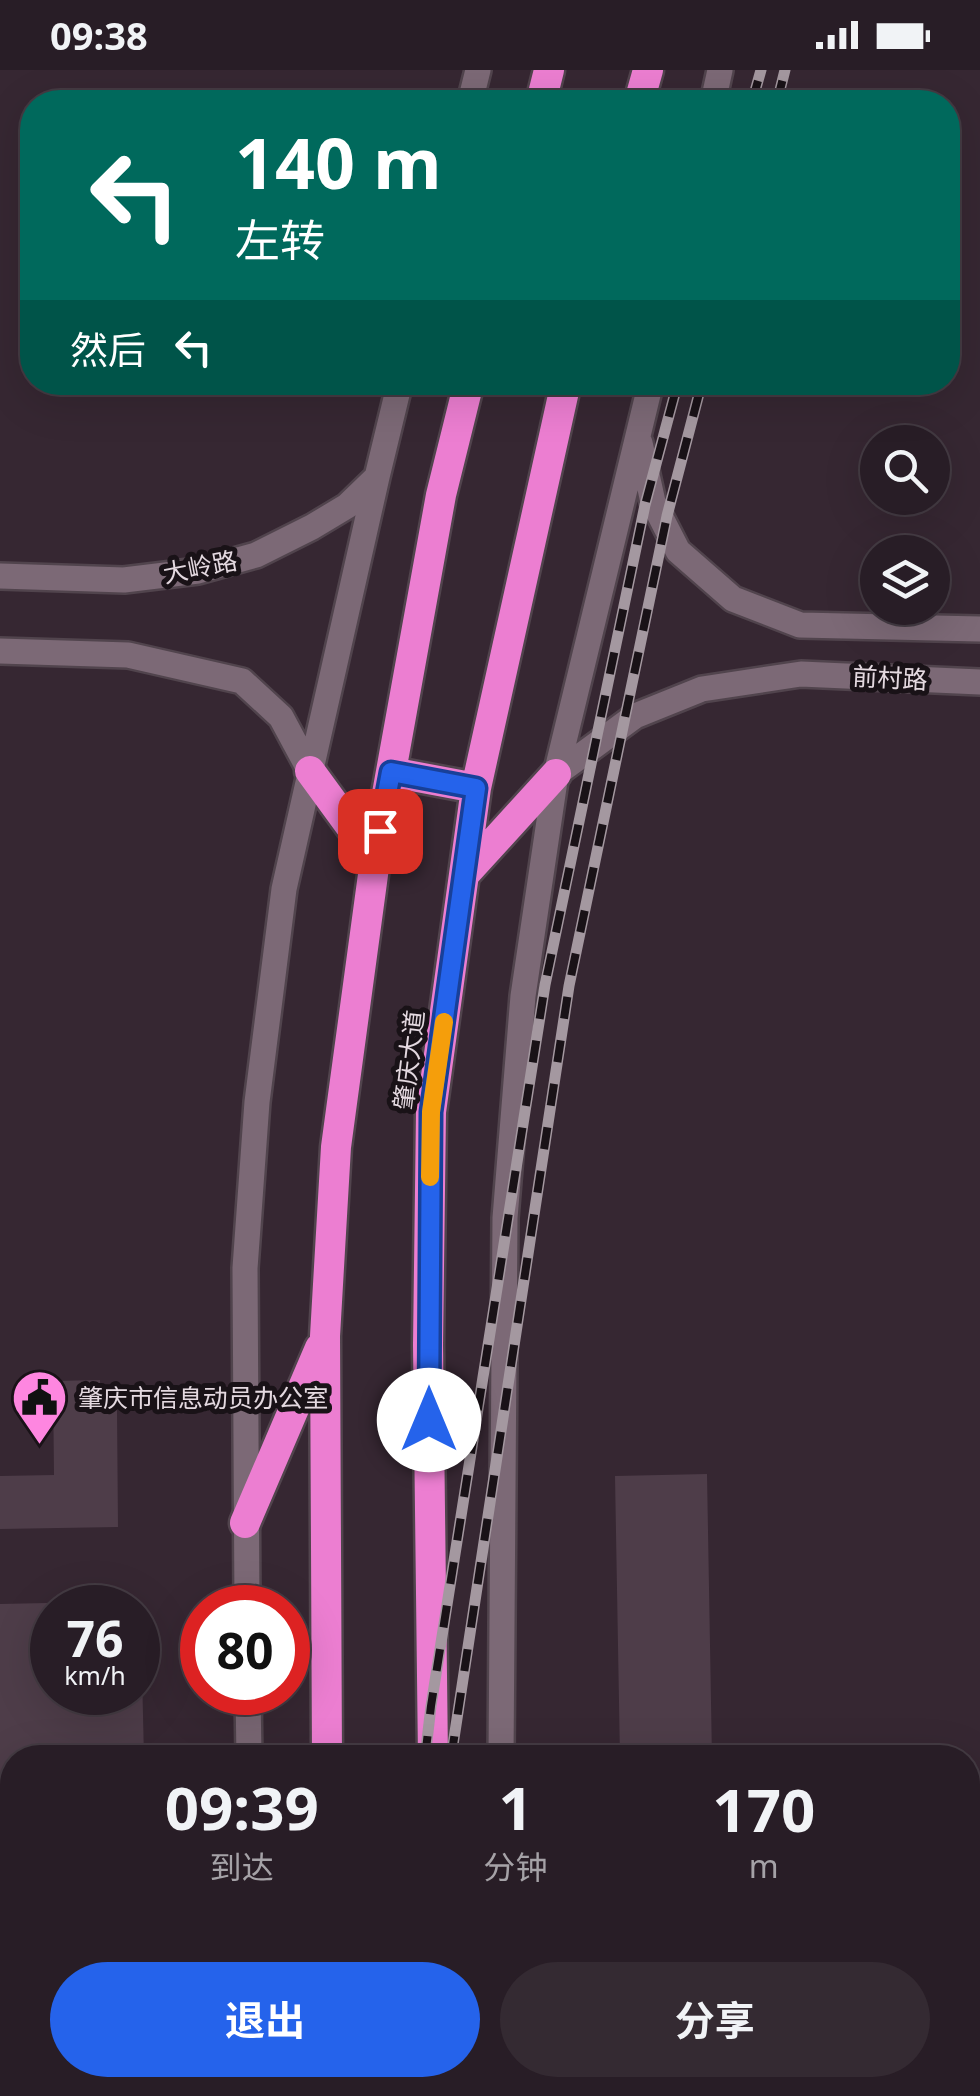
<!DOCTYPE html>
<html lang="zh">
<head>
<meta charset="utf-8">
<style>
	body { margin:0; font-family:"Noto Sans","Noto Sans SC",sans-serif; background:#342a32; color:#f1f3f6; height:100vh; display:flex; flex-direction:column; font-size:38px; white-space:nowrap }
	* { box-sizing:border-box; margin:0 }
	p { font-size:32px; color:#a5a2a7 }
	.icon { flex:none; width:55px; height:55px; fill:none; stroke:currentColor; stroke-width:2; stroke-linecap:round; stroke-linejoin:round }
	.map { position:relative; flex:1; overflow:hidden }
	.drawer { position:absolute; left:0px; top:1675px; width:980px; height:352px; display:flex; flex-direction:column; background:#281d26; border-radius:40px 40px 0 0; box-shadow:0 10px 40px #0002,0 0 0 2px #443b43 }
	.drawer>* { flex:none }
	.hud { position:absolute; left:20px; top:20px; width:940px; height:305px; border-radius:40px; box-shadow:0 10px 40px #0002,0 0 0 2px #443b43; background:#00695c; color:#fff; overflow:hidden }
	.fabs { position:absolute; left:860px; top:355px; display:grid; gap:20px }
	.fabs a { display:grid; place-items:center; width:90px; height:90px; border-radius:50%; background:#281d26; box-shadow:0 10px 40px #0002,0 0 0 2px #443b43; font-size:50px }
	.speed { position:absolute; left:30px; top:1515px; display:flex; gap:20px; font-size:50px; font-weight:700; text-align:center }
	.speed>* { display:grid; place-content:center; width:130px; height:130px; border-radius:50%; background:#281d26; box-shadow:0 10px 40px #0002,0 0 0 2px #443b43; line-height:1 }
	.speed small { font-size:25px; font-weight:400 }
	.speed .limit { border:15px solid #d22; background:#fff; color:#111 }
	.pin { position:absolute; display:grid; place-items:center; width:85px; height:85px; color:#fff; margin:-42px; border-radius:20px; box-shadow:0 5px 15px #0006 }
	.me { position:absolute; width:110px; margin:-55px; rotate:0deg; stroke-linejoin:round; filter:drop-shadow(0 0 8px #0008) }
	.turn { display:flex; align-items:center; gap:35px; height:210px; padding:0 50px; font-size:45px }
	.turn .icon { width:130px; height:130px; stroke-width:2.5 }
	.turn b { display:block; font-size:70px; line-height:85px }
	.then { display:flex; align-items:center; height:95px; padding:0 50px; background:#0003; gap:20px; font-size:38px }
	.eta { display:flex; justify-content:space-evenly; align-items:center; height:170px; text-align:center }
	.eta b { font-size:60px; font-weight:700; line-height:70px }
	.primary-button { display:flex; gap:20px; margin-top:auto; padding:20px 50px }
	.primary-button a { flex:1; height:115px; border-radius:60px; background:#2563eb; color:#fff; font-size:40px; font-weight:700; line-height:115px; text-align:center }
	.primary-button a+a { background:#342a32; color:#f1f3f6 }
	.status { display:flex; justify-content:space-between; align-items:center; height:70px; padding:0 50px; background:#281d26; direction:ltr }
	.status svg { height:28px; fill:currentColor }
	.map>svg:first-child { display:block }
	.building { fill:#4e3d49 }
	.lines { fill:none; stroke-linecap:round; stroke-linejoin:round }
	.secondary-casing { stroke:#51444d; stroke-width:30 }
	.highway-casing { stroke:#51444d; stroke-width:35 }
	.secondary { stroke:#7c6976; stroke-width:25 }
	.highway { stroke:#ec7ed1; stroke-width:30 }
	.rail-casing { stroke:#a498a0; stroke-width:11 }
	.rail { stroke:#191217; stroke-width:8; stroke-dasharray:22; stroke-linecap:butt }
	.route-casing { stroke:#184099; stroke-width:25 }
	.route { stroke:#2563eb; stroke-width:18 }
	.slow { stroke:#f59e0b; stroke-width:18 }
	.labels { text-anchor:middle; stroke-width:10; stroke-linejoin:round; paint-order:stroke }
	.street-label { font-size:25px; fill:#e4d9e0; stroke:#191217 }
	.poi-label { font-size:25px; fill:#e4d9e0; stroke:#191217; text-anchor:start }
</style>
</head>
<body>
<div class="status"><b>09:38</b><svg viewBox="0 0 49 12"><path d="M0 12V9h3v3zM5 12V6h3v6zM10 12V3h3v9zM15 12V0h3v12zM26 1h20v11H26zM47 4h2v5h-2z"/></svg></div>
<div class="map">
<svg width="980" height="2026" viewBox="0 0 980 2026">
	<rect width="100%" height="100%" fill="#362732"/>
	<!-- building -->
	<path class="building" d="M100,1310L101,1340H117L118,1457L0,1459V1406L54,1405L53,1311Z
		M707,1404L712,1688H620L615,1406Z
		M140,1531V1538H52V1622H138V1559H141L144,1688H12V2015H150V2026H0V1534Z
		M625,2015H718V2026H626Z"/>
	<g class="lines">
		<defs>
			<path id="secondary" d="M470,32L478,0
				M713,32L720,0
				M640,373L653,432L678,481L733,529L800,555L980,559
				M0,506L124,510L198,501L256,485L312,457L347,436L377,407
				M0,581L128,585L242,611L281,647L310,701
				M556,704L635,646L702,619L801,604L980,612
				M247,1538L245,1198L257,1032L284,819L377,407L400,312
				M248,1622L249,1688
				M501,1688L505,1148L523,926L556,704L651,312
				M254,2015V2026
				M498,2026V2015"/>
			<path id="highway" d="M541,32L549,0
				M639,32L648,0
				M310,701L375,790
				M391,702L476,718
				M464,805L556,704
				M245,1453L320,1278
				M327,1688L325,1266L336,1077L375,790L441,425L469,312
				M433,1688L428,1275L431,1042L476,718L566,312
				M330,2015V2026
				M436,2015L437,2026"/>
		</defs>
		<!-- secondary casing -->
		<use href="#secondary" class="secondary-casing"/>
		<!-- highway casing -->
		<use href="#highway" class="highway-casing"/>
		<!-- secondary -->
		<use href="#secondary" class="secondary"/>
		<!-- highway -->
		<use href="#highway" class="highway"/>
		<defs>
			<path id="rail" d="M752,32L761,0
				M777,32L785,0
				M425,1688L431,1636L545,915L645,435L678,312
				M451,1688L569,916L667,446L702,312
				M393,2026L394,2015
				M418,2026L419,2015"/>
		</defs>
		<!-- rail casing -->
		<use href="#rail" class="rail-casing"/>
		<!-- rail -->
		<use href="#rail" class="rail"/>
	</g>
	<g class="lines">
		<defs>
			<path id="route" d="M380,761L391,702L476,718L431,1042L429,1350"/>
		</defs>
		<!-- route casing -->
		<use href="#route" class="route-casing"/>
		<!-- route -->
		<use href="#route" class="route"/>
		<!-- slow -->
		<path class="slow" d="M430,1107L431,1042L444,952"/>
	</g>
	<!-- icons -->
	<defs>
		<symbol id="civic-pin" viewBox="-11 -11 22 30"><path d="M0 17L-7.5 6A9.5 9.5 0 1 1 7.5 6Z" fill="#fe86e0" stroke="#191217"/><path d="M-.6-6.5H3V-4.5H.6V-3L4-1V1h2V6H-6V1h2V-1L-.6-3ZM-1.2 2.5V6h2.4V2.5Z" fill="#111"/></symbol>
	</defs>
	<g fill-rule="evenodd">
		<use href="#civic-pin" x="8" y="1296" width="63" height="86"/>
	</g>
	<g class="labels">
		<!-- street labels -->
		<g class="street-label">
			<text transform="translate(200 497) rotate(-11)" y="9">大岭路</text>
			<text transform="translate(890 608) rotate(3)" y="9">前村路</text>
			<text transform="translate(409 990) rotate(-83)" y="9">肇庆大道</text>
		</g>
		<!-- poi labels -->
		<g class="poi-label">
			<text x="78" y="1337">肇庆市信息动员办公室</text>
		</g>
	</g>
</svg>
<div class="fabs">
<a><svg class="icon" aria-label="search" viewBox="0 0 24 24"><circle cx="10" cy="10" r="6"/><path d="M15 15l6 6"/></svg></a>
<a><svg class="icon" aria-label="layers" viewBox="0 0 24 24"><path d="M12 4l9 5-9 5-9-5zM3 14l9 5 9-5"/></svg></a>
</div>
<div class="speed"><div>76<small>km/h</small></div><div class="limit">80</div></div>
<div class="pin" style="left:380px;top:761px;background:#d93025"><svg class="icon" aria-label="arrive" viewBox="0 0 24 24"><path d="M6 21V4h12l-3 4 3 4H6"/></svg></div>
<svg class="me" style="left:429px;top:1350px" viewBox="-20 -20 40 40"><circle r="19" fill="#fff"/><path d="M0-13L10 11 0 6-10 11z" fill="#2563eb"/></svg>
<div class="hud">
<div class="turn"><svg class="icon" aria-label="left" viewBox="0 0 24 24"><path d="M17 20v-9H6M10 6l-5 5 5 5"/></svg><div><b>140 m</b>左转</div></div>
<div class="then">然后<svg class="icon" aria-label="left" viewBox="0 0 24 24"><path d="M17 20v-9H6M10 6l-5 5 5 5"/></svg></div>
</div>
<section class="drawer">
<div class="eta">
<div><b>09:39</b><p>到达</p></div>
<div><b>1</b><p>分钟</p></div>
<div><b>170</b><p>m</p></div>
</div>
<div class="primary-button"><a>退出</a><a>分享</a></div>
</section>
</div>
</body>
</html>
